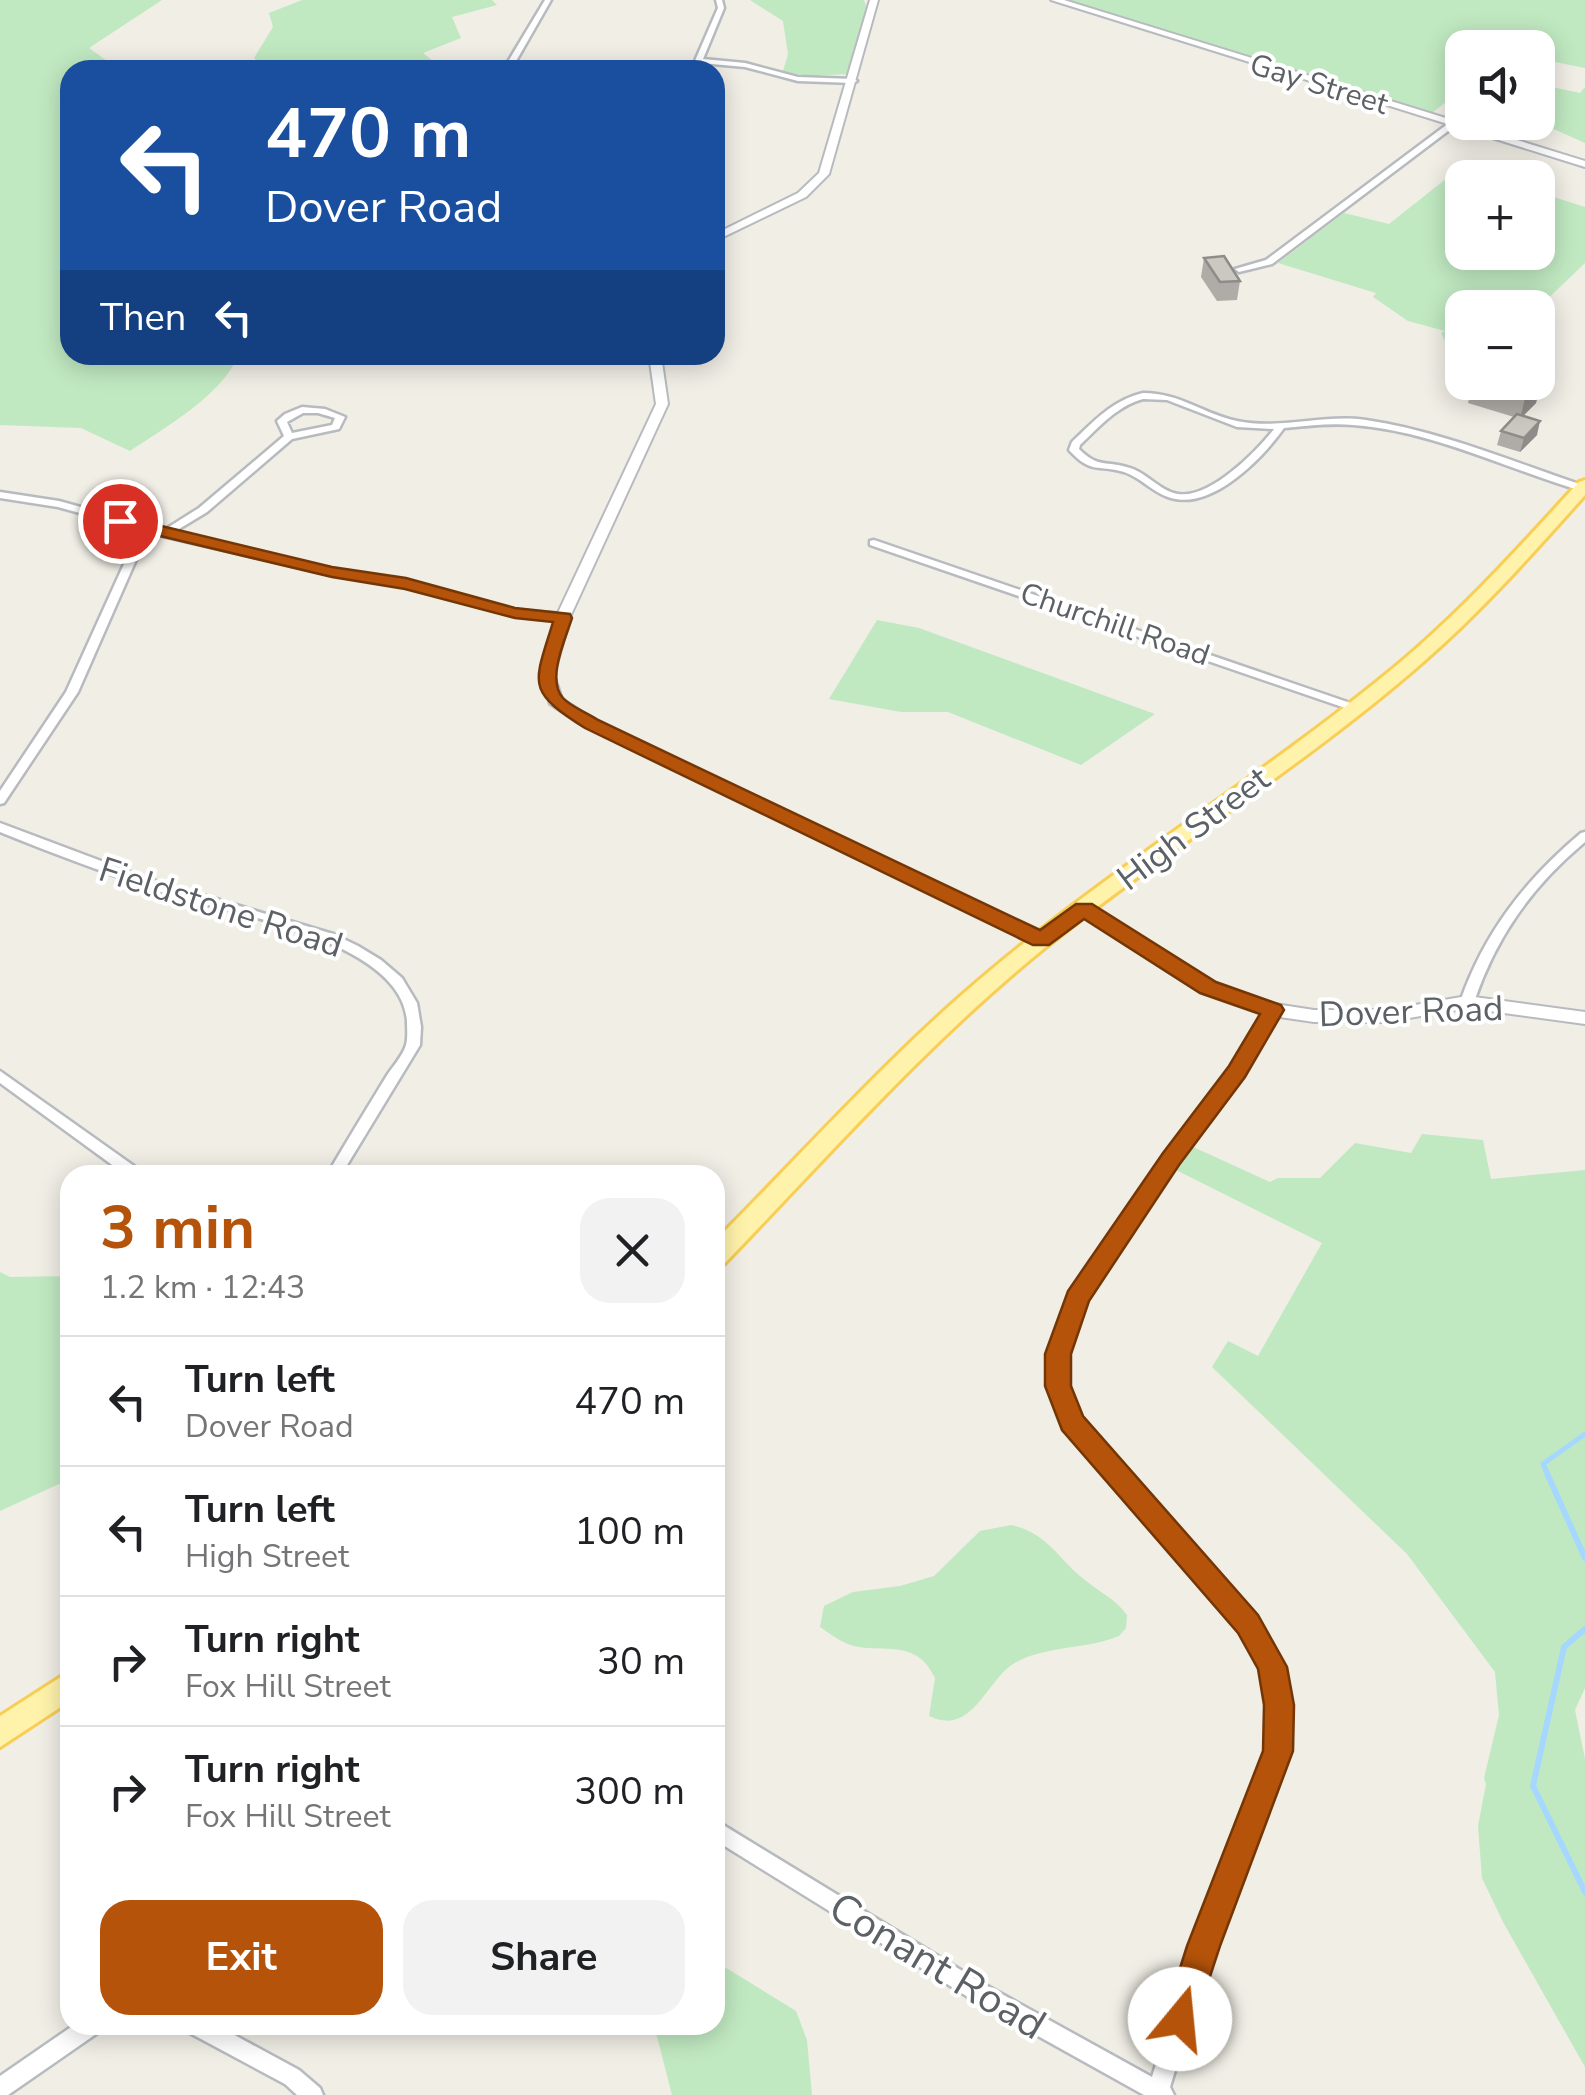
<!DOCTYPE html>
<html lang="en">
<head>
<meta charset="utf-8">
<style>
	body { margin:0; font-family:"Nunito Sans",sans-serif; background:#f2f2f2; color:#202124; height:100vh; display:flex; flex-direction:column; font-size:38px; white-space:nowrap }
	* { box-sizing:border-box; margin:0 }
	p { font-size:32px; color:#757577 }
	.icon { flex:none; width:55px; height:55px; fill:none; stroke:currentColor; stroke-width:2; stroke-linecap:round; stroke-linejoin:round }
	.map { position:relative; flex:1; overflow:hidden }
	.sheet { position:absolute; left:60px; top:1165px; width:665px; height:870px; display:flex; flex-direction:column; background:#fff; border-radius:30px; box-shadow:0 5px 25px #0003 }
	.sheet>* { flex:none }
	.banner { position:absolute; left:60px; top:60px; width:665px; height:305px; border-radius:30px; box-shadow:0 5px 25px #0003; background:#1a4fa0; color:#fff; overflow:hidden }
	.tools { position:absolute; left:1445px; top:30px; display:grid; gap:20px }
	.tools a { display:grid; place-items:center; width:110px; height:110px; border-radius:20px; background:#fff; box-shadow:0 5px 25px #0003; font-size:50px }
	.pin { position:absolute; display:grid; place-items:center; width:85px; height:85px; color:#fff; margin:-42px; border:5px solid #fff; border-radius:50%; box-shadow:0 2px 10px #0007 }
	.me { position:absolute; width:110px; margin:-55px; rotate:17deg; stroke-linejoin:round; filter:drop-shadow(0 0 8px #0008) }
	.turn { display:flex; align-items:center; gap:35px; height:210px; padding:0 40px; font-size:45px }
	.turn .icon { width:130px; height:130px; stroke-width:2.5 }
	.turn b { display:block; font-size:70px; line-height:85px }
	.then { display:flex; align-items:center; height:95px; padding:0 40px; background:#0003; gap:20px; font-size:38px }
	.round { display:grid; place-items:center; flex:none; width:105px; height:105px; border-radius:30px; background:#f2f2f2 }
	.overview { display:flex; align-items:center; justify-content:space-between; height:170px; padding:0 40px }
	h1 { font-size:60px; font-weight:700; line-height:75px; color:#b45309 }
	.cta { display:flex; gap:20px; margin-top:auto; padding:20px 40px }
	.cta a { flex:1; height:115px; border-radius:30px; background:#b45309; color:#fff; font-size:40px; font-weight:700; line-height:115px; text-align:center }
	.cta a+a { background:#f2f2f2; color:#202124 }
	ul { padding:0; list-style:none }
	li { display:flex; align-items:center; gap:30px; height:130px; padding:0 40px; border-top:2px solid #e0e0e0 }
	li div { flex:1 }
	li b { display:block; font-size:38px }
	li em { font-style:normal }
	.map>svg:first-child { display:block }
	.green { fill:#c0e9c1 }
	.lines { fill:none; stroke-linecap:round; stroke-linejoin:round }
	.stream-far1 { stroke:#a6d7ff; stroke-width:5 }
	.stream { stroke:#a6d7ff; stroke-width:6 }
	.minor-casing { stroke:#b7bbbf; stroke-width:5 }
	.tertiary-casing { stroke:#b7bbbf; stroke-width:4 }
	.primary-casing { stroke:#f9ce55; stroke-width:6 }
	.minor { fill:#fff; fill-rule:evenodd }
	.tertiary { fill:#fff; fill-rule:evenodd }
	.primary { fill:#fff3ab; fill-rule:evenodd }
	.wall { fill:#afaca7 }
	.shaded-wall { fill:#8e8c88 }
	.building { fill:#cbc8c2; stroke:#8e8c88; stroke-width:2.5 }
	.route { fill:#b45309; stroke:#753606; stroke-width:2.5 }
	.labels { text-anchor:middle; stroke-width:8; stroke-linejoin:round; paint-order:stroke }
	.far-street-label { font-size:30px; fill:#5c6166; stroke:#fff }
	.street-label { font-size:35px; fill:#5c6166; stroke:#fff }
	.near-street-label { font-size:42px; fill:#5c6166; stroke:#fff }
</style>
</head>
<body>
<div class="map">
<svg width="1585" height="2095" viewBox="0 0 1585 2095">
	<rect width="100%" height="100%" fill="#f0eee5"/>
	<!-- green -->
	<path class="green" d="M0,0H162L89,48L110,63L98,70H70V355H238C223,395 164,428 130,451L81,428L0,425Z
		M302,0H492L497,5L452,17L461,38L423,53L444,70H259L263,67L254,58L273,27L269,13Z
		M750,0H864L868,11L848,74L808,76L783,71L788,54L783,21Z
		M1069,0H1585V68L1545,60L1538,69V48H1462V103L1447,101L1432,113Z
		M1538,84L1580,93L1585,87V143L1538,122Z
		M1461,167L1493,177L1462,178V252H1538V192L1585,207V263L1538,308H1462V361L1449,349L1441,333L1445,331L1408,321L1373,297L1376,293L1278,263L1344,213L1389,224Z
		M877,620L919,628L1155,714L1081,765L948,712H901L829,699Z
		M1422,1134L1483,1140L1491,1179L1585,1170V1688L1575,1710L1585,1759V2067L1503,1922L1482,1878L1478,1826L1486,1784L1484,1778L1499,1715L1495,1672L1407,1554L1212,1367L1228,1341L1258,1356L1322,1243L1172,1168L1191,1146L1270,1182L1278,1178H1320L1355,1143L1411,1153Z
		M0,1272L10,1277L70,1276V1479L0,1511Z
		M1011,1525C1047,1532 1058,1559 1085,1580C1099,1592 1116,1599 1127,1615L1126,1628L1119,1636C1086,1650 1044,1645 1013,1664C986,1681 972,1737 929,1716L935,1678C915,1635 879,1656 848,1644C838,1640 829,1633 820,1627L824,1606L853,1592L900,1586L934,1576L980,1531Z
		M715,1961L796,2011L807,2040L812,2095H672L654,2025H715Z"/>
	<g class="lines">
		<!-- stream-far1 -->
		<path class="stream-far1" d="M1547,1473L1543,1464L1585,1434"/>
		<!-- stream -->
		<path class="stream" d="M1546,1471L1585,1558
			M1585,1629L1564,1647L1533,1786L1585,1892"/>
		<defs>
			<path id="minor" d="M545,0H551L511,70H503Z
				M716,0H722L724,8L703,59L745,63L798,77L853,79L857,81L853,83L798,81L745,67L701,63L699,70H691L718,8Z
				M1449,123L1456,125L1272,264L1239,272L1235,269L1266,260Z
				M1143,393C1181,393 1203,414 1237,421C1280,430 1323,414 1366,420C1441,431 1513,462 1585,486V492C1509,470 1434,431 1353,425C1330,423 1307,426 1284,428C1262,459 1212,510 1171,498C1153,493 1142,478 1124,472C1097,464 1092,475 1069,450L1072,442C1094,421 1113,400 1143,393ZM1143,399L1167,400L1237,427L1274,429C1256,452 1210,499 1178,494C1160,491 1147,473 1130,468C1106,460 1099,469 1079,449L1080,445C1099,427 1117,406 1143,399Z
				M302,407L325,409L345,417L339,429L292,439L207,512L174,532L332,569L406,581L515,610L563,614L567,615V619L515,616L405,587L332,575L154,534L139,553L78,692L4,803L0,804V791L66,692L129,553L145,531L58,507L0,498V492L59,501L164,530L199,508L284,436L277,421L285,414ZM303,413H318L335,418L332,425L292,433L287,422Z
				M874,540L1359,706L1361,708L1359,710H1351L870,545V541Z
				M0,823L149,879L333,934L358,946L381,960L402,978L417,1003L421,1027L420,1045L341,1175H327C346,1142 366,1110 386,1077C392,1067 403,1056 406,1045C408,1038 407,1028 407,1022C403,940 227,913 164,893C109,874 54,854 0,832Z
				M1585,832V842C1532,886 1496,937 1474,1002L1467,1007L1462,1005L1460,1002C1484,933 1525,880 1581,833Z
				M1273,1005L1280,1010L1242,1075L1176,1163L1085,1300L1066,1354V1385L1079,1418L1254,1618L1281,1667L1288,1705L1287,1751L1213,1946L1170,2087L1174,2095H1144L968,1997L715,1840V1820L982,1983L1152,2077L1193,1946L1269,1751L1270,1705L1263,1668L1242,1630L1066,1427L1050,1385V1354L1073,1294L1166,1155L1232,1069L1268,1007Z
				M0,1071L141,1171L143,1175H126L0,1083Z
				M74,2025H102L99,2032L8,2095H0V2076Z
				M185,2025H216L299,2070L320,2088L323,2095H297L285,2084L188,2032Z"/>
			<path id="tertiary" d="M870,0H878L829,174L806,197L715,241V234L798,193L819,173Z
				M1051,0H1064L1585,161V167Z
				M649,355H661L668,404L570,617L554,675L562,699L596,721L1047,936L1049,940L1047,944H1035L586,727L550,704L540,675L556,617L656,404Z
				M1084,904L1214,983L1275,1004L1314,1010H1386L1467,996L1585,1012V1024L1467,1008L1386,1022H1314L1273,1016L1202,991L1078,913L1076,909L1078,905Z"/>
			<path id="primary" d="M1585,480V495C1533,553 1481,612 1422,663C1304,766 1169,848 1047,946C929,1041 829,1155 724,1264L715,1266V1241C806,1150 892,1052 991,970C1115,866 1254,781 1380,679C1453,621 1516,551 1579,482Z
				M70,1671V1701L0,1747V1716Z"/>
		</defs>
		<!-- minor casing -->
		<use href="#minor" class="minor-casing"/>
		<!-- tertiary casing -->
		<use href="#tertiary" class="tertiary-casing"/>
		<!-- primary casing -->
		<use href="#primary" class="primary-casing"/>
		<!-- minor -->
		<use href="#minor" class="minor"/>
		<!-- tertiary -->
		<use href="#tertiary" class="tertiary"/>
		<!-- primary -->
		<use href="#primary" class="primary"/>
	</g>
	<!-- wall -->
	<path class="wall" d="M1204,258L1240,281L1237,300L1217,301L1201,277Z
		M1541,382L1536,403L1523,416L1537,435L1520,452L1497,445L1501,431L1514,417L1468,403L1473,383Z"/>
	<!-- shaded-wall -->
	<path class="shaded-wall" d="M1541,382L1536,403L1520,419L1525,398Z
		M1540,421L1537,435L1520,452L1524,438Z"/>
	<!-- building -->
	<path class="building" d="M1224,256L1240,281L1220,282L1204,258Z
		M1538,381L1541,382L1525,398L1473,383L1538,382Z
		M1517,414L1540,421L1524,438L1501,431Z"/>
	<!-- route -->
	<path class="route" d="M120,516L332,567L406,578L515,608L570,614L572,618C566,638 546,679 563,698C571,707 588,713 598,720L1040,930L1076,904H1092L1216,982L1281,1005L1284,1010L1245,1077L1179,1165L1089,1301L1071,1354V1386L1083,1416L1258,1615L1287,1667L1294,1705L1293,1751L1220,1946L1192,2031L1180,2036L1169,2031L1164,2019L1187,1946L1263,1751L1264,1705L1258,1669L1238,1633L1062,1430L1045,1386V1354L1068,1291L1163,1153L1229,1066L1260,1014L1200,993L1084,919L1049,945H1033L585,728C525,690 534,685 553,622L515,618L405,589L332,577L114,525V518Z"/>
	<g class="labels">
		<!-- far-street labels -->
		<g class="far-street-label">
			<text transform="translate(1319 84) rotate(17)" y="10">Gay Street</text>
			<text transform="translate(1115 624) rotate(19)" y="10">Churchill Road</text>
		</g>
		<!-- street labels -->
		<g class="street-label">
			<text transform="translate(1193 828) rotate(-37)" y="12">High Street</text>
			<text transform="translate(221 907) rotate(18)" y="12">Fieldstone Road</text>
			<text transform="translate(1411 1011) rotate(-2)" y="12">Dover Road</text>
		</g>
		<!-- near-street labels -->
		<g class="near-street-label">
			<text transform="translate(938 1965) rotate(31)" y="15">Conant Road</text>
		</g>
	</g>
</svg>
<div class="tools">
<a><svg class="icon" aria-label="sound" viewBox="0 0 24 24"><path d="M4 9h4l5-4v14l-5-4H4zM17 9q2 3 0 6"/></svg></a>
<a>+</a>
<a>−</a>
</div>
<div class="pin" style="left:120px;top:521px;background:#d93025"><svg class="icon" aria-label="arrive" viewBox="0 0 24 24"><path d="M6 21V4h12l-3 4 3 4H6"/></svg></div>
<svg class="me" style="left:1180px;top:2019px" viewBox="-20 -20 40 40"><circle r="19" fill="#fff"/><path d="M0-13L10 11 0 6-10 11z" fill="#b45309"/></svg>
<div class="banner">
<div class="turn"><svg class="icon" aria-label="left" viewBox="0 0 24 24"><path d="M17 20v-9H6M10 6l-5 5 5 5"/></svg><div><b>470 m</b>Dover Road</div></div>
<div class="then">Then<svg class="icon" aria-label="left" viewBox="0 0 24 24"><path d="M17 20v-9H6M10 6l-5 5 5 5"/></svg></div>
</div>
<section class="sheet">
<div class="overview"><div><h1>3 min</h1><p>1.2 km · 12:43</p></div><a class="round"><svg class="icon" aria-label="close" viewBox="0 0 24 24"><path d="M6 6l12 12M18 6L6 18"/></svg></a></div>
<ul>
<li><svg class="icon" aria-label="left" viewBox="0 0 24 24"><path d="M17 20v-9H6M10 6l-5 5 5 5"/></svg><div><b>Turn left</b><p>Dover Road</p></div><em>470 m</em></li>
<li><svg class="icon" aria-label="left" viewBox="0 0 24 24"><path d="M17 20v-9H6M10 6l-5 5 5 5"/></svg><div><b>Turn left</b><p>High Street</p></div><em>100 m</em></li>
<li><svg class="icon" aria-label="right" viewBox="0 0 24 24"><path d="M7 20v-9h11M14 6l5 5-5 5"/></svg><div><b>Turn right</b><p>Fox Hill Street</p></div><em>30 m</em></li>
<li><svg class="icon" aria-label="right" viewBox="0 0 24 24"><path d="M7 20v-9h11M14 6l5 5-5 5"/></svg><div><b>Turn right</b><p>Fox Hill Street</p></div><em>300 m</em></li>
</ul>
<div class="cta"><a>Exit</a><a>Share</a></div>
</section>
</div>
</body>
</html>
